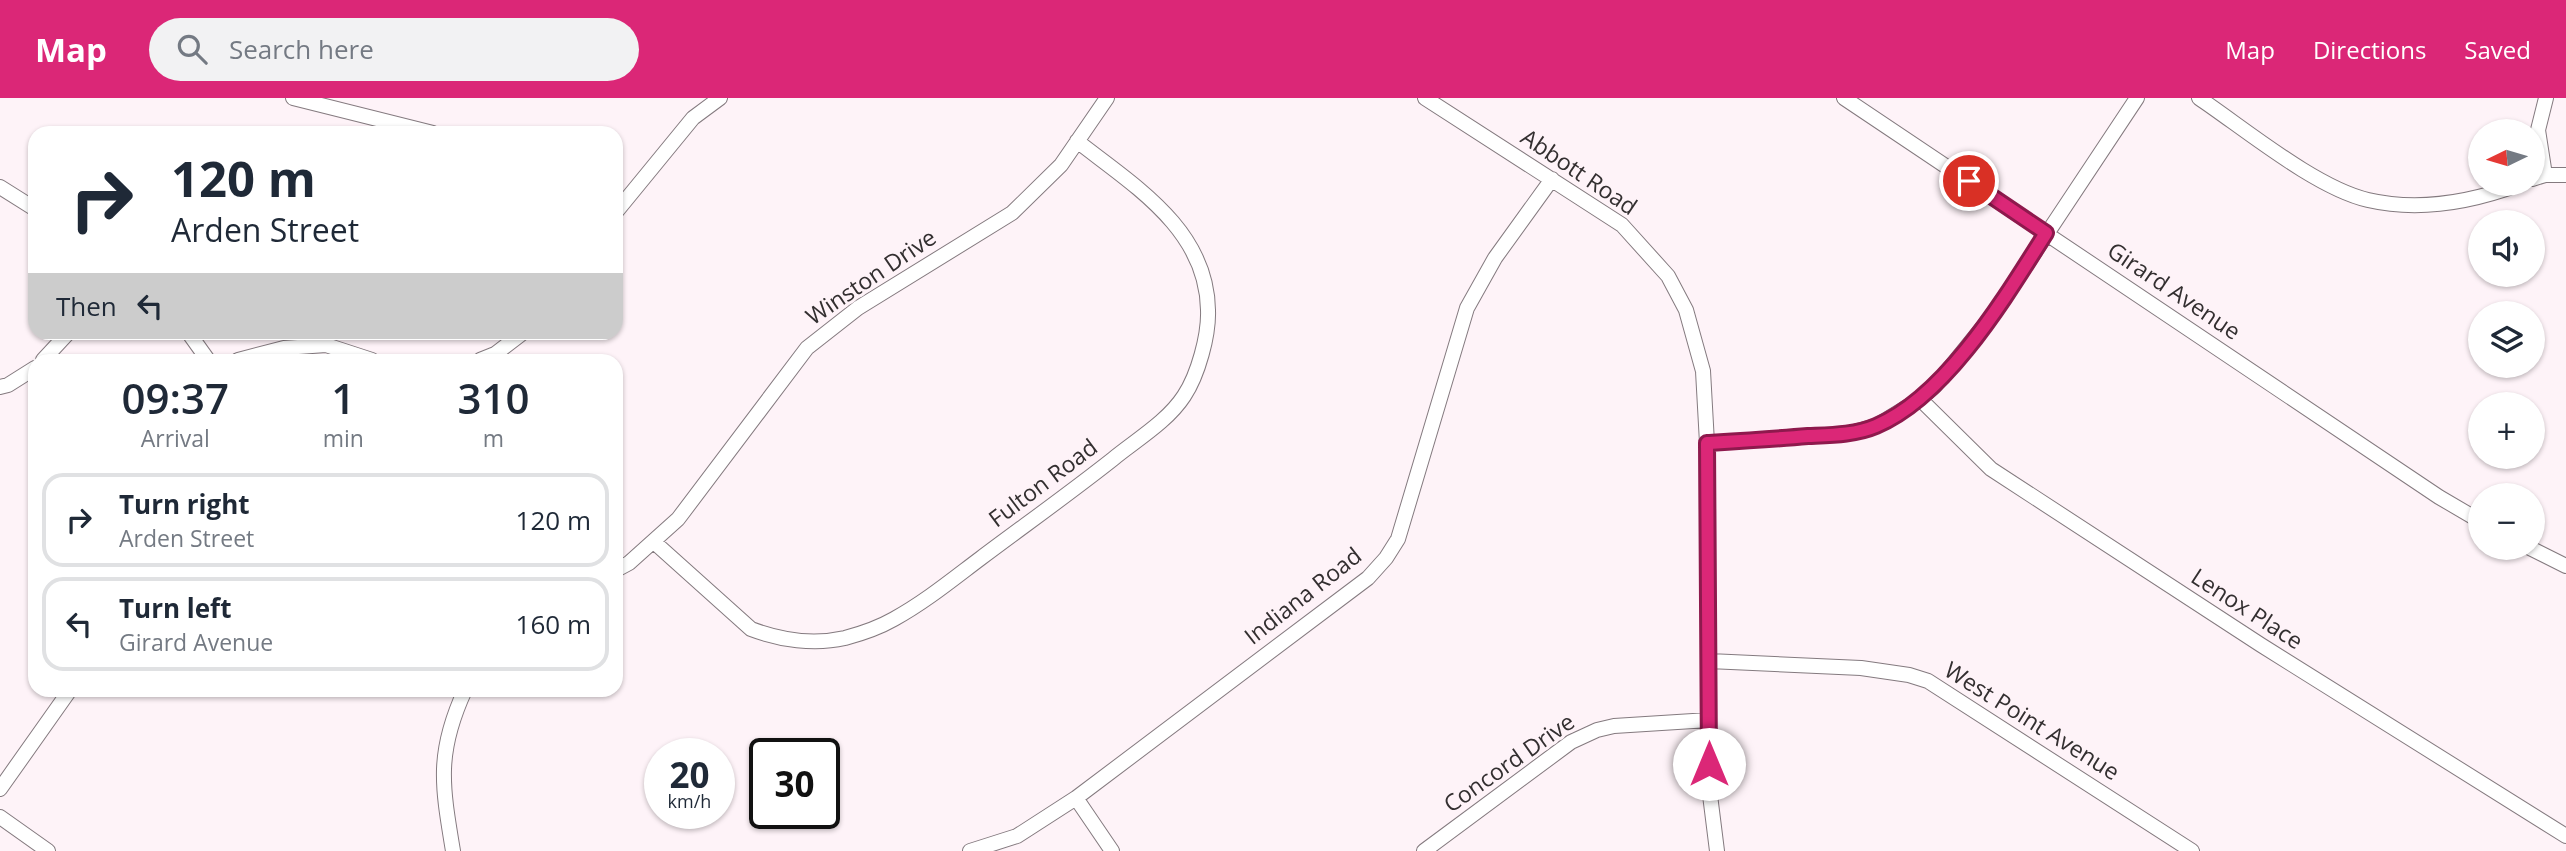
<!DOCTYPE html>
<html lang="en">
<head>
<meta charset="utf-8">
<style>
	body { margin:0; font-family:"Open Sans",sans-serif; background:#f2f2f3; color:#1f2937; height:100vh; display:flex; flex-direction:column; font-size:26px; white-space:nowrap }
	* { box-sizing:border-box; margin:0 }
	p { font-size:23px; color:#747a83 }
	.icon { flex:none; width:38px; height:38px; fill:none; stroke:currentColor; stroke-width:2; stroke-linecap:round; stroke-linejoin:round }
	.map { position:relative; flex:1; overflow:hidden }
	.details { position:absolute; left:28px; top:256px; width:595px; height:343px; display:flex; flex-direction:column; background:#fff; border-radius:21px; box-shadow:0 2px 5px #0004 }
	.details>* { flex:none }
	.hud { position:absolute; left:28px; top:28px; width:595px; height:214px; border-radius:21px; box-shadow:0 2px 5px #0004; background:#fff; color:#1f2937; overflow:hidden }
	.needle { width:46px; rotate:265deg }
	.controls { position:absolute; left:2468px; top:21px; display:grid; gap:14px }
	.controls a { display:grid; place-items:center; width:77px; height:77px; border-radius:50%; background:#fff; box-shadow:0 2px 5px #0004; font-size:35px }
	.speed { position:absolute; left:644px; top:640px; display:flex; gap:14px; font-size:35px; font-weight:700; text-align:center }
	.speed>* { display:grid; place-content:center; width:91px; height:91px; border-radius:50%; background:#fff; box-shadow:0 2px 5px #0004; line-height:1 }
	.speed small { font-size:18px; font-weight:400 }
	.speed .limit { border:4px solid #111; border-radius:10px; background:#fff; color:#111 }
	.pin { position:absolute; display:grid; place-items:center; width:60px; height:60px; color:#fff; margin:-30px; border:4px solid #fff; border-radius:50%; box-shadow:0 2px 7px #0007 }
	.me { position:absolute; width:77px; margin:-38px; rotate:0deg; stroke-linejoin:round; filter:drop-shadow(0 0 5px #0008) }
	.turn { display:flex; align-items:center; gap:24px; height:147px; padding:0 28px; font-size:32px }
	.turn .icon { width:91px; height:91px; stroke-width:2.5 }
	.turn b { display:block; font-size:49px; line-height:60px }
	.then { display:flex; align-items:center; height:66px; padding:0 28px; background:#0003; gap:14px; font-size:26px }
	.eta { display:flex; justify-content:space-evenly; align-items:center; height:119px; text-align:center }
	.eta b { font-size:42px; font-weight:600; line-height:49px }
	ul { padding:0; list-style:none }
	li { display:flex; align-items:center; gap:21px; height:94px; margin:0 14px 10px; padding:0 14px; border:4px solid #e0e1e3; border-radius:21px }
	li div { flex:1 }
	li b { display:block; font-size:26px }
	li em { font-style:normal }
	header { display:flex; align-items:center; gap:42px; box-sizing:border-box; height:98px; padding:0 35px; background:#db2777; color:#fff }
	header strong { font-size:33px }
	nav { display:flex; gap:38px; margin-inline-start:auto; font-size:24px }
	.search { width:490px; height:63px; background:#f2f2f3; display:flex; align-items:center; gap:18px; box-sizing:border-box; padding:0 24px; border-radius:38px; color:#747a83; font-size:26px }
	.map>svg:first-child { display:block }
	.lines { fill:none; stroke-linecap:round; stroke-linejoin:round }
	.street-casing { stroke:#847a7f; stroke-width:16 }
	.street { stroke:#fff; stroke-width:14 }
	.route-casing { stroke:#8e194d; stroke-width:18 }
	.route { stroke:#db2777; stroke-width:12 }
	.labels { text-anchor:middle; stroke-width:6; stroke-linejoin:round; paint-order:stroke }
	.street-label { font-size:23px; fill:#332f30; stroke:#fef3f8 }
</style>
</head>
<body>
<header>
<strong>Map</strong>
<div class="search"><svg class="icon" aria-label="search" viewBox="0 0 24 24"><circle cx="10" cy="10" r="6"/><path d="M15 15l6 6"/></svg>Search here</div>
<nav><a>Map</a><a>Directions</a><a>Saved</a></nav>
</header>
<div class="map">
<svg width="2566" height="753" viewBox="0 0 2566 753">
	<rect width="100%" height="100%" fill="#fef3f8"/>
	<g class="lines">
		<defs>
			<path id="street" d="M293,0L433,35
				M1425,0L1622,127L1668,178L1686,212L1703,273L1707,345L1709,689L1717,753
				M1844,0L2439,399L2480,423
				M2199,0C2245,31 2316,90 2368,102C2420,114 2472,104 2520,86
				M2545,77L2538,32L2546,0
				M2532,81L2545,77H2566
				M0,89L35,111
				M616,114L693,20L720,0
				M188,234L208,262
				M43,262L69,234
				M238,262L284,250L326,247L372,262
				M480,262L495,256L524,234
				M0,289L8,287L35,270
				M1920,301L1991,371L2261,547L2566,738
				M1707,345L1847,336L1876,328L1920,301L1935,288L1995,214L2137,0
				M654,444L751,531C780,542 814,547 845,540C860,536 880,529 894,521C925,504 953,481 981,460C1025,427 1070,395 1113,361C1136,342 1167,324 1184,298C1198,277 1209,237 1208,212C1207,131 1133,87 1077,43
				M2530,450L2566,468
				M616,472L629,465L678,421L807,250L858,210L1012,115L1061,67L1107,0
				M1709,563L1861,570L1909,577L1928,583L2192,753
				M0,691L70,592
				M1076,700L1112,753
				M0,719L48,753
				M453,753C442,687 436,655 465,592
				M970,753L1017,738L1076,700L1368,480L1386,460L1398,441L1467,210L1495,160L1552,81
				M1424,753L1571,644L1597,632L1614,628L1709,622"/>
		</defs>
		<!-- street casing -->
		<use href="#street" class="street-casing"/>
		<!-- street -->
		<use href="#street" class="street"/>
	</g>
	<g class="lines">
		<defs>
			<path id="route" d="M1709,666L1707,345C1740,343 1774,341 1808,338C1830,337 1855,337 1876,328C1947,298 2006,198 2046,135L1969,83"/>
		</defs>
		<!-- route casing -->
		<use href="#route" class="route-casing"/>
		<!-- route -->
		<use href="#route" class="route"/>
	</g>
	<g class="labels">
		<!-- street labels -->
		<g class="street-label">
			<text transform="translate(1579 74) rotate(34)" y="8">Abbott Road</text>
			<text transform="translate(871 179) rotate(-34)" y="8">Winston Drive</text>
			<text transform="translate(2174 193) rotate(34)" y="8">Girard Avenue</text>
			<text transform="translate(1043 385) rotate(-37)" y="8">Fulton Road</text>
			<text transform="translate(1303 498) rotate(-38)" y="8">Indiana Road</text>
			<text transform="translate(2247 511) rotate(33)" y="8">Lenox Place</text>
			<text transform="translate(2032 623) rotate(32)" y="8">West Point Avenue</text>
			<text transform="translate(1509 665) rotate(-35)" y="8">Concord Drive</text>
		</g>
	</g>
</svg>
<div class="controls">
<a><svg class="needle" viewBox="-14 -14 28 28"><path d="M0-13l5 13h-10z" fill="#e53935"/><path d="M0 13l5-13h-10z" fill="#747a83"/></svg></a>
<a><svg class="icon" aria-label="sound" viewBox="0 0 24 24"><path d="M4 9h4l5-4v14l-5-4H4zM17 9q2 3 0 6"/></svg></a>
<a><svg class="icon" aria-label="layers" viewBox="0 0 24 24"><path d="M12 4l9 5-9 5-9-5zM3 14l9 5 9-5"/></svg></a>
<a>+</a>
<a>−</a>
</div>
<div class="speed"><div>20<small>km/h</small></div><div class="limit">30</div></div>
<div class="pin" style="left:1969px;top:83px;background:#d93025"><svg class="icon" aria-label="arrive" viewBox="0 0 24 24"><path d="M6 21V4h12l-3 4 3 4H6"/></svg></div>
<svg class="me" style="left:1709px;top:666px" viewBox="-20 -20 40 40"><circle r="19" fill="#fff"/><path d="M0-13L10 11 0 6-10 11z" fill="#db2777"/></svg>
<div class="hud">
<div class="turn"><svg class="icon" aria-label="right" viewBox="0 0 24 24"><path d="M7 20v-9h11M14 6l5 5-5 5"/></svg><div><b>120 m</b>Arden Street</div></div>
<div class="then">Then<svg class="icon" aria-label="left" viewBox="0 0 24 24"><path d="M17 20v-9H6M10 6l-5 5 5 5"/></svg></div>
</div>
<section class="details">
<div class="eta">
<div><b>09:37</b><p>Arrival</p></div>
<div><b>1</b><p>min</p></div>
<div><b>310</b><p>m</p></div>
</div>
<ul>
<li><svg class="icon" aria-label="right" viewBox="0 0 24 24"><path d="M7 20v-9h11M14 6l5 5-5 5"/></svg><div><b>Turn right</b><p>Arden Street</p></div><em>120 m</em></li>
<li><svg class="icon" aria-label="left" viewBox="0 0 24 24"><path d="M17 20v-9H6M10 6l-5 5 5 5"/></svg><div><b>Turn left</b><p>Girard Avenue</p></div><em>160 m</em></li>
</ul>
</section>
</div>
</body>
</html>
